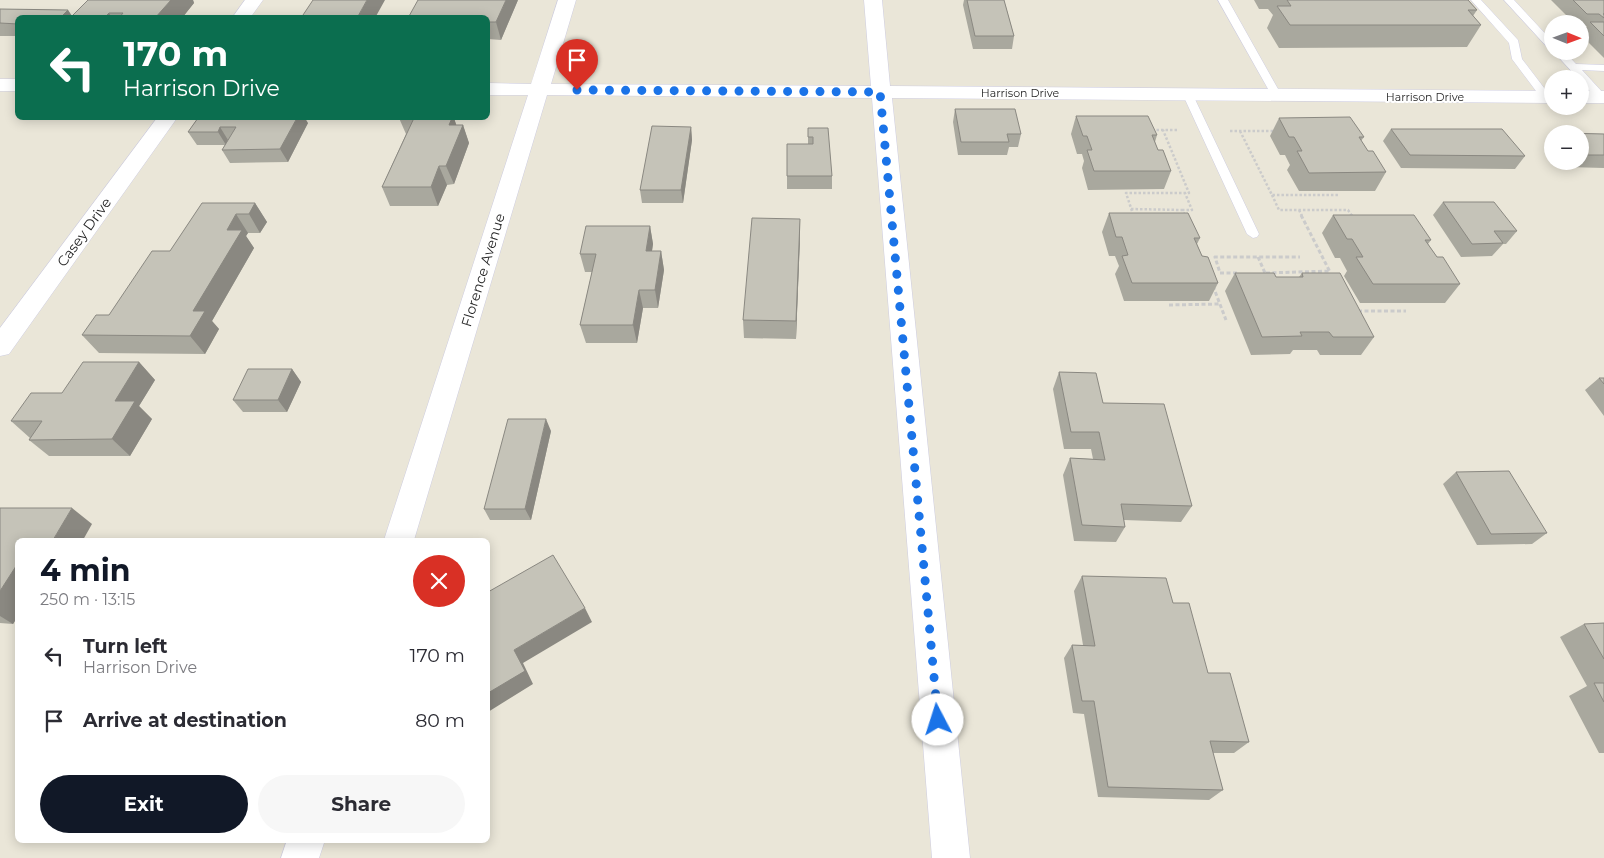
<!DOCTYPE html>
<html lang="en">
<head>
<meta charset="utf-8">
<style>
	body { margin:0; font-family:Montserrat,sans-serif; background:#f7f7f7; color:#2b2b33; height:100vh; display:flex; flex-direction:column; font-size:19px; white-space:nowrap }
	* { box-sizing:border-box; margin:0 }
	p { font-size:16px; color:#7c7c81 }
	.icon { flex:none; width:28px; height:28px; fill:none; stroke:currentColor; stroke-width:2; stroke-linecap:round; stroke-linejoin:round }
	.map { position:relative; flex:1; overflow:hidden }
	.drawer { position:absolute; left:15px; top:538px; width:475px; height:305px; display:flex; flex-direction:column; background:#fff; border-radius:8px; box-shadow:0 2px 12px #0003 }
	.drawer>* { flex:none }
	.hud { position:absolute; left:15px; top:15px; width:475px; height:105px; border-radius:8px; box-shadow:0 2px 12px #0003; background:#0b6e4f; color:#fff; overflow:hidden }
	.needle { width:32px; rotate:91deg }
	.controls { position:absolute; left:1544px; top:15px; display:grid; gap:10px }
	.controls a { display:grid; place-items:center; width:45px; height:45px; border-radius:50%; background:#fff; box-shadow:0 2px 12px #0003; font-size:25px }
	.pin { position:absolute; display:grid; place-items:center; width:42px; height:42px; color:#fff; margin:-51px -21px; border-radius:50% 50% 50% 0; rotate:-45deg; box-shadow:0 0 5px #0007 }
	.pin .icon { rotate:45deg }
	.me { position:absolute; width:55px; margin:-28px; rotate:355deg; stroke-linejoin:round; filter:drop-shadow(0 0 4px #0008) }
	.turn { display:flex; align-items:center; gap:18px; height:105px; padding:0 25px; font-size:22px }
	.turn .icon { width:65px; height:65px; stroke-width:2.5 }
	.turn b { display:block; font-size:35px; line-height:42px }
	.round { display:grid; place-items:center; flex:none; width:52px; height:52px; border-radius:26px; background:#f7f7f7 }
	.headline { display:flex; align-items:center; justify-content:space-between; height:85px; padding:0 25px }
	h1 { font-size:30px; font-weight:700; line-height:38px; color:#111827 }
	.action { display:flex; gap:10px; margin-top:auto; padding:10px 25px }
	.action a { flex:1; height:58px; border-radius:30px; background:#111827; color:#fff; font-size:20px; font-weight:700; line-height:58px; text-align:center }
	.action a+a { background:#f7f7f7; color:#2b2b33 }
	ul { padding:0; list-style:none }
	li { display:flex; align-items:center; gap:15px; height:65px; padding:0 25px }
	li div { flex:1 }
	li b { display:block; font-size:19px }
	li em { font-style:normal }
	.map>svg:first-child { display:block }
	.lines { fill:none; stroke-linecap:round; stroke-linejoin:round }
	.service-casing { stroke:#cecde1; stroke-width:1 }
	.minor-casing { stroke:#cecde1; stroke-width:1 }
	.path-far1 { stroke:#cbcbcb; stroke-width:2.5; stroke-dasharray:2.5 2; stroke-linecap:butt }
	.path { stroke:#cbcbcb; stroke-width:3; stroke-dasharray:4 2.5; stroke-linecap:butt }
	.service { fill:#fff; fill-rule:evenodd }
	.minor { fill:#fff; fill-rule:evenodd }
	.wall { fill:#a9a89e }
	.shaded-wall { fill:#8a8881 }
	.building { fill:#c5c3b8; stroke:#8a8881 }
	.route { stroke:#1a73e8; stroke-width:9; stroke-dasharray:0 16.2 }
	.labels { text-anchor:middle; stroke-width:4; stroke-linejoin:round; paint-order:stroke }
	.far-street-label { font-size:11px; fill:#272727; stroke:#fff }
	.street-label { font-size:14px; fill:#272727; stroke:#fff }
</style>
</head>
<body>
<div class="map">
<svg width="1604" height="858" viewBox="0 0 1604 858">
	<rect width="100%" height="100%" fill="#eae6d8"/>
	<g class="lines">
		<defs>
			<path id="service" d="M1218,0H1228L1282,96L1281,98H1273L1272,96Z
				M1471,0H1481L1518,40L1522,59L1551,97L1550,99H1542L1512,59L1509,43Z
				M1504,0H1514L1552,41V49L1548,48Z
				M1553,51H1564L1576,64L1604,65V71L1582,70L1604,94V99H1597Z
				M1188,92L1193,95L1259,234L1257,237L1253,238L1247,234L1183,95Z"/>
			<path id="minor" d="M245,0H263L250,18H232Z
				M558,0H576L551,84L871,86L864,0H882L890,86L1552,91V103L892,98L970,858H932L872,98L547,95L414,540H384L528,95H488V83L531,84Z
				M0,79H18V91H0Z
				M1580,91H1604V103H1580Z
				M157,118H177L9,354L0,356V328Z
				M287,840H325L319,858H281Z"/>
		</defs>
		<!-- service casing -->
		<use href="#service" class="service-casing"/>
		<!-- minor casing -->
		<use href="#minor" class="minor-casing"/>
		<!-- path-far1 -->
		<path class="path-far1" d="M1152,130H1179
			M1230,131H1276
			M1240,131L1272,195H1339
			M1272,195L1279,210H1348L1352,216
			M1131,209L1182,210L1185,215
			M1182,210H1192L1185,193
			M1299,210L1302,216
			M1132,211L1126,193H1189L1163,130"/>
		<!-- path -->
		<path class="path" d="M1301,215L1330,272
			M1351,215L1353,217
			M1258,257L1265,273
			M1237,273H1220L1215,257H1300
			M1266,273L1330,271
			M1213,286L1226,320
			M1169,305L1220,304
			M1358,311H1406"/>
		<!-- service -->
		<use href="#service" class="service"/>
		<!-- minor -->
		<use href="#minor" class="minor"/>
	</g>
	<!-- wall -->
	<path class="wall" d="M88,0H193L194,3L182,18H18V36H0V9L68,10L72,16Z
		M518,0L501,40L488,39V18Z
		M964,0H1004L1014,36L1012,49H973L963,5Z
		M1254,0H1468L1477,10L1473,16L1481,25L1467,47L1279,48L1267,28L1273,15L1268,9H1259Z
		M1551,0H1604V58L1580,34L1587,26H1580V24H1575Z
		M955,109L1021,134L1018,147H1009L1007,155H958L953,122Z
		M1076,116L1157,135L1155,142L1158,150L1171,171L1164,189L1088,190L1082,168L1084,161L1082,154H1077L1071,134Z
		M198,118L308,123L288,162L230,163L222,150L225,145H197L188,132Z
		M399,118H454L456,125H463L469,143L454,184L447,185L438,206H390L382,187L406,134Z
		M1279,118L1364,137L1361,141L1368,151L1386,172L1375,191H1299L1287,170L1290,165L1285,155H1280L1270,136Z
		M691,127L692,140L683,203H642L640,190Z
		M808,128L832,176V189H787V144H808Z
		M1391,129L1525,156L1515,169L1401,168L1383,141Z
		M1561,133L1604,134V168L1568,167L1563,161H1580V134H1560Z
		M1443,202L1517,231L1506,244H1503L1492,256L1461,257L1433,215Z
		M255,203L267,222L260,233H248L246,236L254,248L212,321L219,329L205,354L99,353L82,335L109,315L170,251Z
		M1109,213L1200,238L1197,244L1202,256L1218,283L1209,301H1124L1115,274L1119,266L1115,256H1109L1102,232Z
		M1333,215L1431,240L1428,244L1437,257L1460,284L1445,303H1360L1344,276L1347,271L1340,258H1335L1322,233Z
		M800,219V237L796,339L744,338L743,320Z
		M650,226L653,244L652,251H661L664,270L658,308H643L637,343H586L580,325L592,272H585L580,254Z
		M1235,273L1276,277H1299L1302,273L1374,337L1361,355H1320L1317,350H1293L1290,354L1251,355L1225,291Z
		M139,362L155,380L139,406L152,419L130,456H49L29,440L30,438L11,421L62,393Z
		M292,369L301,382L287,412H243L233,400Z
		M1059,372L1103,403L1192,506L1181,522L1124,520L1125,527L1116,542L1074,541L1063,475L1070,458L1093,459L1091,449H1064L1053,389Z
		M1599,378H1604V416L1585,390Z
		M551,431L531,520H490L484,509Z
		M1456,472L1547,533L1532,544L1477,545L1443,484Z
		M0,508L92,524L18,540V616L13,624L0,623Z
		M1082,576L1173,603L1208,673L1249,742L1234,753H1213L1223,790L1209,800L1098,797L1084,714L1073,713L1064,658L1072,645H1083L1074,591Z
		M1604,623V753H1599L1569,696L1587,686L1560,637L1584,624Z"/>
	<!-- shaded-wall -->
	<path class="shaded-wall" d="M171,0H193L194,3L182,18H155Z
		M367,0H385L375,18H357Z
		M506,0H518L501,40L496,22Z
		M68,10L73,18H60Z
		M109,13L112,18H104Z
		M297,118H305L308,123L288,162L280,149Z
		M452,118H454L459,133L463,125L469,143L454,184L446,166L449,125Z
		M220,127L228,140L226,145L218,132Z
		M691,127L692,140L683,203L681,190Z
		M439,166L447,185L438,206L431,187Z
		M255,203L267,222L260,233L249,214Z
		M236,214L248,233L246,236L254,248L212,321L219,329L205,354L190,336L193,311L227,230Z
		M800,219V237L796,339V321Z
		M650,226L653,244L649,270L646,251Z
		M661,251L664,270L658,308L655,290Z
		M639,290L643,308L637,343L633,325Z
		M139,362L155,380L139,406L152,419L130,456L112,439L115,401Z
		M292,369L301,382L287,412L278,400Z
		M546,419L551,431L531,520L525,509Z
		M72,508L92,524L83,540H53Z
		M18,563V616L13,624L0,616V591Z
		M585,608L592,622L523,663L533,684L488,712V693L514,650Z"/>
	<!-- building -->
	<path class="building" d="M88,0H171L155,18H119L123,13H109L104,18H70Z
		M313,0H367L357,18H301Z
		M418,0H506L496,22H488V18H408Z
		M967,0H1004L1014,36H975Z
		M1287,0H1468L1477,10H1468L1481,25H1290L1277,6H1291Z
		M1573,0H1604V14H1603H1604V18L1599,14H1587Z
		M0,9L68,10L60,18H18V24L0,23Z
		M1590,22H1604V36Z
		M955,109H1015L1021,134H1007L1009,142H961Z
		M1076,116H1148L1157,135H1152L1158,150H1163L1171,171H1094L1087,150H1092L1087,136H1083Z
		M1350,117L1364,137H1359L1368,151H1373L1386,172L1309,173L1297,151H1302L1294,137H1289L1279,118Z
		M198,118H297L280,149L222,150L236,127H220L218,132H188Z
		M414,118H452L449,125H463L446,166H439L431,187H382Z
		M652,126L691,127L681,190H640Z
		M808,128H828L832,176H787V144H813V137H808Z
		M1391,129H1502L1525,156L1410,155Z
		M1561,133L1604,134V155H1580V134H1562Z
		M1443,202H1494L1517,231H1494L1503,243L1472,244Z
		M202,203H255L249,214H236L227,230H242L193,311H205L190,336L82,335L96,315H109L152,251H170Z
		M1109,213H1188L1200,238H1194L1202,256L1208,257L1218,283H1132L1122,256L1128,255L1122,237H1116Z
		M1333,215H1414L1431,240H1425L1437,257H1443L1460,284H1373L1356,257H1363L1352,239H1347Z
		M752,218L800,219L796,321L743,320Z
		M586,226H650L646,251H661L655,290H639L633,325H580L596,254H580Z
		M1235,273H1274L1276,277H1303L1302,273H1340L1374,337H1333L1329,332H1300L1302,336L1262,337Z
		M83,362H139L115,401H135L112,439L29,440L42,421H11L31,393H62Z
		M248,369H292L278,400H233Z
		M1059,372L1096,373L1103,403L1164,404L1192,506L1121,504L1125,527L1082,525L1070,458L1105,460L1099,432H1071Z
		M1599,378H1604V384Z
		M508,419H546L525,509H484Z
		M1509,471L1547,533L1491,534L1456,472Z
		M0,508H72L53,540H18V563L0,591Z
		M553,555L585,608L514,650L525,671L488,693V592Z
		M1082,576L1166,578L1173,603H1189L1208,673H1230L1249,742L1210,741L1223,790L1108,787L1094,701H1082L1072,645L1095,646Z
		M1604,623V659L1584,624Z
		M1594,683H1604V702Z"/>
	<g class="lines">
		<!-- route -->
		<path class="route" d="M577,90L880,92L938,720"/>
	</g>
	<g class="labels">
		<!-- far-street labels -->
		<g class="far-street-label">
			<text x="1020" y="97">Harrison Drive</text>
			<text x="1425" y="101">Harrison Drive</text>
		</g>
		<!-- street labels -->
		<g class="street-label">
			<text transform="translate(84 232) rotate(-54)" y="5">Casey Drive</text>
			<text transform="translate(483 270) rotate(-73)" y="5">Florence Avenue</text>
		</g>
	</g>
</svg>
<div class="controls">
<a><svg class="needle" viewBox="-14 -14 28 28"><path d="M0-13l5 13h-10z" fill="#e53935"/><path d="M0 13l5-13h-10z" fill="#7c7c81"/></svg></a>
<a>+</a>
<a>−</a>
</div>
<div class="pin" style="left:577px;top:90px;background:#d93025"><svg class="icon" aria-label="arrive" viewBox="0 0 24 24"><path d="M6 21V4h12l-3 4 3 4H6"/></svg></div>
<svg class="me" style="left:938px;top:720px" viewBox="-20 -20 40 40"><circle r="19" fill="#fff"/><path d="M0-13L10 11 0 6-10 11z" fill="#1a73e8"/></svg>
<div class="hud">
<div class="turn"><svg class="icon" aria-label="left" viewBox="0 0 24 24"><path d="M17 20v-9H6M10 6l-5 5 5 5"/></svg><div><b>170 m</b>Harrison Drive</div></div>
</div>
<section class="drawer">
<div class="headline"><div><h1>4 min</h1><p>250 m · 13:15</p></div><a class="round" style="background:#d93025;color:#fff"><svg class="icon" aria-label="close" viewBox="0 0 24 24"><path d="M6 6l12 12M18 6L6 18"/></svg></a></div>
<ul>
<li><svg class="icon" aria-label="left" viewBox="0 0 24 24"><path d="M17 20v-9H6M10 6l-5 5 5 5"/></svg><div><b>Turn left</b><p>Harrison Drive</p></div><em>170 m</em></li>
<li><svg class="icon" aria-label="arrive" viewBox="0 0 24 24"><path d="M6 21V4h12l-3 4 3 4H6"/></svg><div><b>Arrive at destination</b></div><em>80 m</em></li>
</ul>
<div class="action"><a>Exit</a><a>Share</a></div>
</section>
</div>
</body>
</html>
